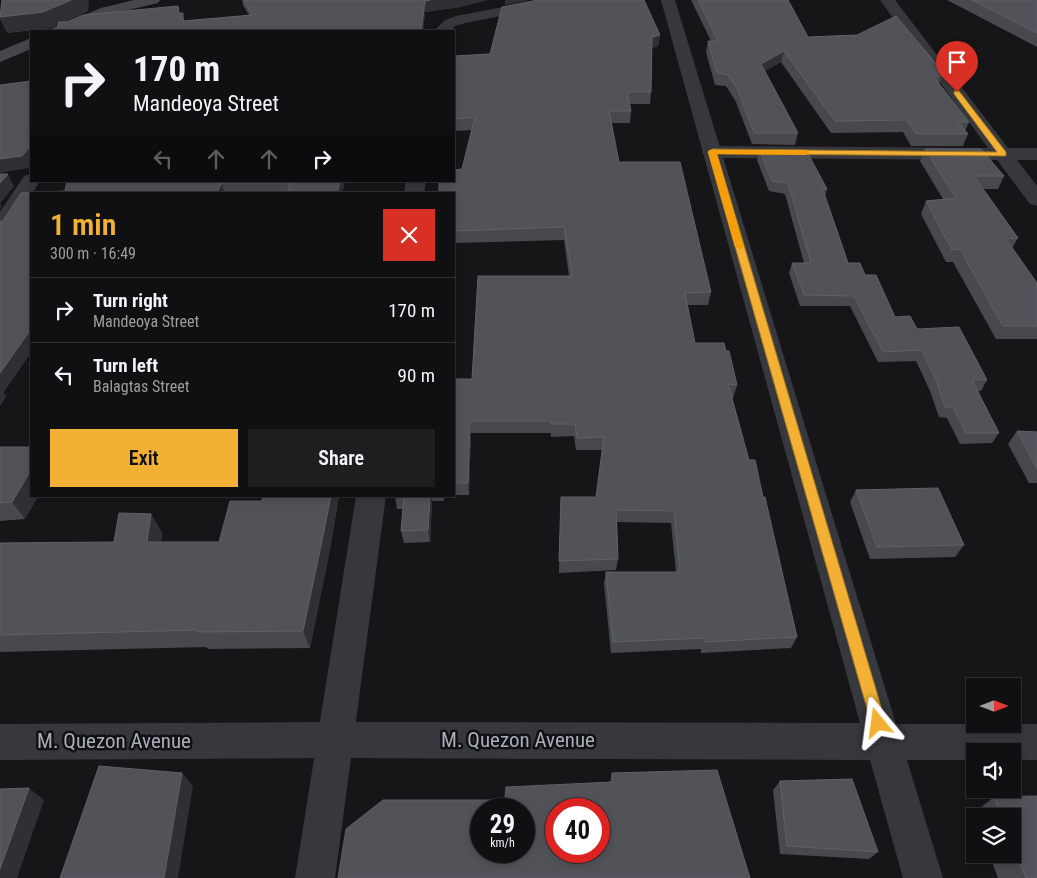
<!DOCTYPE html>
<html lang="en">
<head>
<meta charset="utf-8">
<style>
	body { margin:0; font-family:"Roboto Condensed",sans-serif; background:#1e1e20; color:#f1f3f6; height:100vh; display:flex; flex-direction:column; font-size:19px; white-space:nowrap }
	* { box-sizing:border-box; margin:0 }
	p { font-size:16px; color:#9c9d9f }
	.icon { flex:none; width:28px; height:28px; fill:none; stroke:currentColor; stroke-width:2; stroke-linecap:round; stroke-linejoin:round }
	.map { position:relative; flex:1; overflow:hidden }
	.drawer { position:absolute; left:30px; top:192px; width:425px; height:305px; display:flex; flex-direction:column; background:#101012; border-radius:0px; box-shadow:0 2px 8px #0003,0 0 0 1px #303032 }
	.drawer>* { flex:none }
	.top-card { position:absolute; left:30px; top:30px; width:425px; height:152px; border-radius:0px; box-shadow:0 2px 8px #0003,0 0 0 1px #303032; background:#101012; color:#f1f3f6; overflow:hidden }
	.needle { width:32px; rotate:90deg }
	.controls { position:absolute; left:966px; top:678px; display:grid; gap:10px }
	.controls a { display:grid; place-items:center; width:55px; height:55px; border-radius:0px; background:#101012; box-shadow:0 2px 8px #0003,0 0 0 1px #303032; font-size:25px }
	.speed { position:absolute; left:470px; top:798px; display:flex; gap:10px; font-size:25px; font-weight:700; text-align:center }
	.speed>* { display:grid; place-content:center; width:65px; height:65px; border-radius:50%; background:#101012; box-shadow:0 2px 8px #0003,0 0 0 1px #303032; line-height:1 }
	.speed small { font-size:12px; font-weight:400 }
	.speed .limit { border:8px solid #d22; background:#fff; color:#111 }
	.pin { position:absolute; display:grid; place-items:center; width:42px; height:42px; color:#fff; margin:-51px -21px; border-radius:50% 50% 50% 0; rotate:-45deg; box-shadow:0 0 5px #0007 }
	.pin .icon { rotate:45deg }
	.me { position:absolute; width:55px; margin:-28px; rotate:344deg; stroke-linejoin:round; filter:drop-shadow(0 0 4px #0008) }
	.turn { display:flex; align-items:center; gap:18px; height:105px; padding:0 20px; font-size:22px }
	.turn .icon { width:65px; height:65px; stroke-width:2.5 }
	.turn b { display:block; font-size:35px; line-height:42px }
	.lanes { display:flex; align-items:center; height:48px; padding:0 20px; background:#0003; justify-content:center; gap:25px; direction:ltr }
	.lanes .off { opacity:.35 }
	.round { display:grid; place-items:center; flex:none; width:52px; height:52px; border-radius:0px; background:#1e1e20 }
	.head { display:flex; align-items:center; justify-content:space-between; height:85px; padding:0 20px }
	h1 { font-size:30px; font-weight:600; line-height:38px; color:#f2b134 }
	.primary-button { display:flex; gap:10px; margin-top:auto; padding:10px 20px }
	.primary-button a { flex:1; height:58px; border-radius:0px; background:#f2b134; color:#111; font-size:20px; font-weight:600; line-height:58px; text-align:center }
	.primary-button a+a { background:#1e1e20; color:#f1f3f6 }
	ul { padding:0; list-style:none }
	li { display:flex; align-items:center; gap:15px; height:65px; padding:0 20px; border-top:1px solid #303032 }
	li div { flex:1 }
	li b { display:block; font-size:19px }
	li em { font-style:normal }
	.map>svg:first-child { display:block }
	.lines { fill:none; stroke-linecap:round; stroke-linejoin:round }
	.minor { fill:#37383d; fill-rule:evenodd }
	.tertiary { fill:#37383d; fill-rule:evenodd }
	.secondary { fill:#45474d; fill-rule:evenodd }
	.wall { fill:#47494d }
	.shaded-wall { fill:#2f3033 }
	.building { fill:#525359; stroke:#5f6168; fill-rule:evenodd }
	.route { fill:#f2b134; stroke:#9d7322 }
	.slow { fill:#f59e0b }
	.labels { text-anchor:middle; stroke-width:5; stroke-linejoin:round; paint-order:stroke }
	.near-street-label { font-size:21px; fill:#a8adb8; stroke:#111113 }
</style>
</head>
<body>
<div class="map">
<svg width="1037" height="878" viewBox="0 0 1037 878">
	<rect width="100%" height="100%" fill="#161618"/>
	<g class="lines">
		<!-- minor -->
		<path class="minor" d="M540,0H571L569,3L564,4L465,23L455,26L451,31H434L445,20L456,16Z
			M880,0H895L1008,148H1037V160H1017L1037,186V206L1030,204L997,160L712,158L705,156L702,152L705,148L712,146L988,148Z
			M31,174V181H40L8,233L0,234V212L24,176Z
			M406,181H426L424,194H404Z
			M356,496H386L335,878H295Z"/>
		<!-- tertiary -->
		<path class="tertiary" d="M661,0H675L896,724H1037V760H1012V751H975V760H907L943,878H903L870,760L336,758L0,760V724L336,722L860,723Z"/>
		<!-- secondary -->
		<path class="secondary" d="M134,0H160L158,3L111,14L71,31H50L52,28L101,8Z
			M31,38V49L0,62V51Z"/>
	</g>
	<!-- wall -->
	<path class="wall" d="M242,0H487L460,7L425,12L423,31L58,24L50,28L7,33L88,11L64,22L180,13L185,21L249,15L243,5Z
		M691,0H788L808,37L943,72L939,84L969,122L965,131L968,134L963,146H911L903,132L831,133L781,62L765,71L798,133L795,145L752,144L736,102L726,86L715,85L706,52L708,41H711Z
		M947,0H1037V47Z
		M660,35L658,46L652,48L651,92L650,104H630L631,111L630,123H611L619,162L711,292L708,305H687L695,343L726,351L737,385L733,398H732L797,637L791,648L701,653V649L611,653L604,583L606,572H676L671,523L617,522L618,559L616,570L559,573L561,497H596L602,450H576L574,436L551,437V433H471L469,495H454V379H472L569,276L564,240L454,243V194L462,169L472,130L454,131V56L490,54Z
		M925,149L1004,176L998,189H983L1018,238L1012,248L1037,283V339H996L953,262H946L921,214L926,201L943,199L920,161Z
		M760,150L827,189L825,196L848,263L865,275L895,317L917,329L987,380L981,391H977L999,433L992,443L960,444L947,418L939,417L930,391L916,361L878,362L850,306H800L789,273L792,263H804L785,194L769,191L757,160Z
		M67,181H345L342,194H31V352L3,393L6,396L0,406V222L3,221L21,193L65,191Z
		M1017,431L1037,432V483H1029L1008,444Z
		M0,447L31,496H38L25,519L0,521Z
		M856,490L964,545L955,557L870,559L850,502Z
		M263,496H339L330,549L310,648L208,649L206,647L0,652V543L114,542L151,514L162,533L161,542H219L262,501Z
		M395,496H444V501H432L430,542L404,543L401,531L403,509H397Z
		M612,773L750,878L505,800L610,782Z
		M780,781L878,852L869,859L780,854L773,790Z
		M1037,796V878H998L989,854H1012V816L975,817L974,813L994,797Z"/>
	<!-- shaded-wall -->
	<path class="shaded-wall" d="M71,0H89L88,11L50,28L7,33L0,19V17Z
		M430,0H487L460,7L425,12L423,31H421L425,1Z
		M505,0H530L505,5Z
		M660,35L658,46L650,48L652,37Z
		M784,51L781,62L759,75L761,64Z
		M31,145V165L28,168L0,173V159Z
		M8,174L14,186L0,204L2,206L0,209V183Z
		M340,181H345L342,194H337Z
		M222,183L225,194H216Z
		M31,329V352L3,393L6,396L0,406V373Z
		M470,421L471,433L469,495L468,483Z
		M31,470V496H38L25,519L12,502Z
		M331,496H339L330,549L310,648L303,631Z
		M430,496H432V501L430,542L428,530Z
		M151,514L162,533L158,561L147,542Z
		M182,773L193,786L178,878H164Z
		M29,788L44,800L17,878H0V869Z"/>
	<!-- building -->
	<path class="building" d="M2,0H71L43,12L0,17Z
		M244,0H430L425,1L421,31H56L59,22H67L83,15L178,6L179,13H183V21L252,15Z
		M538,0H644L660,35L652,37L651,92H627L631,111H609L619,162H680L711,292L685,293L695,343H724L726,351H729L737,385L728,384L749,460H755L763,497H765L797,637L705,642V638L613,642L606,572H680L674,511L616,510L618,559L559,561L561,497H596L604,437L577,438L575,424H551V421H470L468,483H454V379H472L478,276H572L564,227L454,231V194H439V181H454V170L462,169L475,117L454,119V56L490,54L502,7Z
		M698,0H788L808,37L857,35L896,16L943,72H935L939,76H933L969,122H958L968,134H916L907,120L835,121L784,51L761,64L798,133H754L738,90L728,75L717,73L708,41H718Z
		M972,0H1037V33Z
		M31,81V145L22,156L0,159V85Z
		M925,149H981L1004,176H974L1018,238L1006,239L1037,283V326H1003L960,249L952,250L926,201L956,198Z
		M760,150H806L827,189L823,190L848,263H860L865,275H876L895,317L910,316L917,329L959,327L987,380H972L999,433H966L953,407H945L936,380L922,350L883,352L854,296L804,295L792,263H811L788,183L772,181Z
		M0,174H8L0,183Z
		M67,181H340L337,194H287L290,183H222L216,194H31V329L0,373V222L3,221L21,193L65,191Z
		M1017,431L1037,432V469Z
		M0,447H31V470L12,502L0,503Z
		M938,488L964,545L877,547L856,490Z
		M263,496H331L324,531L303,631L197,632L198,630L0,635V543L114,542L119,513L151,514L147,542H219L230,501H262Z
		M404,496H430L428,530L401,531Z
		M99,766L182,773L164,878H60Z
		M717,770L750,878H338L346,829L383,800H505L506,787L613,782L612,773ZM481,809H524V851H481ZM556,809H599V851H556Z
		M852,779L878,852L787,846L780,781Z
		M29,788L0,869V789Z
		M1037,796V878H1026L1012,845V816H1001L994,797Z"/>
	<!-- route -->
	<path class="route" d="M954,91H959L1006,152V156L717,154L886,723L883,728L878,730L873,728L871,723L708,152L712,149L997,152L954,94Z"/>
	<!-- slow -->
	<path class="slow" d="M709,150H806L810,152L806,155L717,154L744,247L743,248L740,249L735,247L708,152Z"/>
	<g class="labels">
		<!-- near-street labels -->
		<g class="near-street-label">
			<text x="518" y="747">M. Quezon Avenue</text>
			<text x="114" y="748">M. Quezon Avenue</text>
		</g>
	</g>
</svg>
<div class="controls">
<a><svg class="needle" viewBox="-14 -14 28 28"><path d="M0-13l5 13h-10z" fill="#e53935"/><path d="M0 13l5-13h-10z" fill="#9c9d9f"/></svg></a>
<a><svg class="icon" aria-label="sound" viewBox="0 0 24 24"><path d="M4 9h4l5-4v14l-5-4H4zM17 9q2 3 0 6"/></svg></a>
<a><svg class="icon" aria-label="layers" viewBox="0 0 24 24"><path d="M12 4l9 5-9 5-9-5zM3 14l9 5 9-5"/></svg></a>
</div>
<div class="speed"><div>29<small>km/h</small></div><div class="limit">40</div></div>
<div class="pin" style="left:957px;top:92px;background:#d93025"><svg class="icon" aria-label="arrive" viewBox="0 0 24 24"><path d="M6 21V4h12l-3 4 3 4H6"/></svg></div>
<svg class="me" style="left:878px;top:723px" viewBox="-20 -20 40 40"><path d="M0-17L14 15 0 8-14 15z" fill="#f2b134" stroke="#fff" stroke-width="4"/></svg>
<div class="top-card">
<div class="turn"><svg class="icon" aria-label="right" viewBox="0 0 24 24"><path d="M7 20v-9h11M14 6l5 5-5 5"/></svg><div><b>170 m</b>Mandeoya Street</div></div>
<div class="lanes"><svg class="icon off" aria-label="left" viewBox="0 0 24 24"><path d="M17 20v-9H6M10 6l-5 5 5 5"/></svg><svg class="icon off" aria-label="ahead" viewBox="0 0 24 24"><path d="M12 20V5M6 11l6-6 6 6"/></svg><svg class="icon off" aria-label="ahead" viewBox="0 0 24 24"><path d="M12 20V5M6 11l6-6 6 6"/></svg><svg class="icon" aria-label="right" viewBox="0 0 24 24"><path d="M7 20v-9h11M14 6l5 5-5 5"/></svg></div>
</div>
<section class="drawer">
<div class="head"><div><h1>1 min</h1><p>300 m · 16:49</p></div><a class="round" style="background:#d93025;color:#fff"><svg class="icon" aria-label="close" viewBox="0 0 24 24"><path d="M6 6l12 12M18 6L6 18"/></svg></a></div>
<ul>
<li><svg class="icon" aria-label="right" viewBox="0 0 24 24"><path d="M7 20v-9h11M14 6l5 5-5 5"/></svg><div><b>Turn right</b><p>Mandeoya Street</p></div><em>170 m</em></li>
<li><svg class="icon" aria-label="left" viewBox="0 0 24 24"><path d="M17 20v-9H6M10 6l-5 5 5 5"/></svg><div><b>Turn left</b><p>Balagtas Street</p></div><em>90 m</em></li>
</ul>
<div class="primary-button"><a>Exit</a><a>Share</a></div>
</section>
</div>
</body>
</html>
